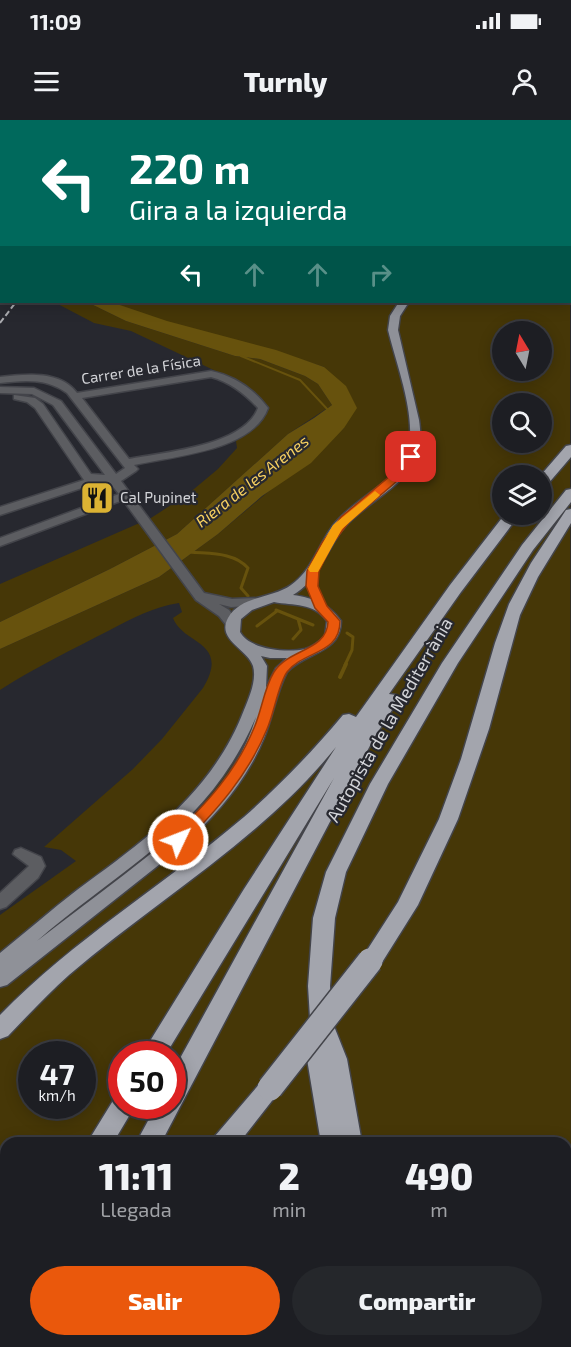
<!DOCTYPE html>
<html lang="es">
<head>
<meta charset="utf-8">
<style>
	body { margin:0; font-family:"Exo 2",sans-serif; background:#25272b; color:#f1f3f6; height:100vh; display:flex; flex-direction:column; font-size:22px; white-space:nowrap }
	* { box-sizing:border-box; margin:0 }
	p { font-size:20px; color:#a0a2a6 }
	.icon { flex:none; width:33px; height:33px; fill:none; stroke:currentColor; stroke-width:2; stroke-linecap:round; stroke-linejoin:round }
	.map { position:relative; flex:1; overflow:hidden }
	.details { position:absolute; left:0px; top:1017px; width:572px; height:210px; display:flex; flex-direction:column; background:#1d1e23; border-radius:18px 18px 0 0; box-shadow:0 3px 15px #0003,0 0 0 2px #3b3c41 }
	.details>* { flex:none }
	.guide { position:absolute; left:0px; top:0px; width:572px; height:183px; box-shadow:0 3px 15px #0003,0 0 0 2px #3b3c41; background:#00695c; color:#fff; overflow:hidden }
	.needle { width:39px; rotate:350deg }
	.controls { position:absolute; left:492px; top:201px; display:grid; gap:12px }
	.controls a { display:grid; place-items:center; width:60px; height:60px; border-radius:50%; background:#1d1e23; box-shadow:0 3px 15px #0003,0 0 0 2px #3b3c41; font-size:30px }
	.speed { position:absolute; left:18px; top:921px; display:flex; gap:12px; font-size:30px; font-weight:700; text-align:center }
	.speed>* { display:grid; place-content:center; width:78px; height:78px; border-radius:50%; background:#1d1e23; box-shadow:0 3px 15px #0003,0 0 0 2px #3b3c41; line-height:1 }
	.speed small { font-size:15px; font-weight:400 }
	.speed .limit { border:9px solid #d22; background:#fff; color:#111 }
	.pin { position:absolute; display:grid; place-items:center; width:51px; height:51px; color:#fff; margin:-26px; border-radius:12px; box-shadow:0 3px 9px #0006 }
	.me { position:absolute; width:66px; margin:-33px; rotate:47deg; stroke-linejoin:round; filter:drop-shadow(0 0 4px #0008) }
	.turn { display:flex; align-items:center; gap:21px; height:126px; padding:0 30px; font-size:27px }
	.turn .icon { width:78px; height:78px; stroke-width:2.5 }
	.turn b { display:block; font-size:42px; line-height:51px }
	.lanes { display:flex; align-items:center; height:57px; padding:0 30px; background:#0003; justify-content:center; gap:30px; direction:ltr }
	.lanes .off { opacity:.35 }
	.eta { display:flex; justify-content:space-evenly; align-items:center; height:102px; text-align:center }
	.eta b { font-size:36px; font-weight:800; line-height:42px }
	.action { display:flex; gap:12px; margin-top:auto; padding:12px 30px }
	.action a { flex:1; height:69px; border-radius:36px; background:#ea580c; color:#fff; font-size:24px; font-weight:800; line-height:69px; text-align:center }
	.action a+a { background:#25272b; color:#f1f3f6 }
	.status { display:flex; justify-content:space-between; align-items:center; height:42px; padding:0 30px; background:#1d1e23; direction:ltr }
	.status svg { height:16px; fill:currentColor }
	header { display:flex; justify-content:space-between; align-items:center; height:78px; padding:0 30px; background:#1d1e23; font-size:27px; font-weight:800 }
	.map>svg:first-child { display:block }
	.green { fill:#463707; fill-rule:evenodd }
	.water { fill:#67520d }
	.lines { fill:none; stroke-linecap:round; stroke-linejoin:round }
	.stream-far3 { stroke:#67520d; stroke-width:1.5 }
	.stream-far2 { stroke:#67520d; stroke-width:2 }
	.stream-far1 { stroke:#67520d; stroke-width:3 }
	.stream { stroke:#67520d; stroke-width:4 }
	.minor-casing { stroke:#43444a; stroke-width:3 }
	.major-casing { stroke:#43444a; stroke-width:3 }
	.highway-casing { stroke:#43444a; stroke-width:3 }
	.minor { fill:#5c5d61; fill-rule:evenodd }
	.major { fill:#8f9198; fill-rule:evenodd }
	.highway { fill:#a3a5ad; fill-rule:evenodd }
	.rail-far1 { stroke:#aaabaf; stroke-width:1.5; stroke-dasharray:4.5 2; stroke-linecap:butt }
	.rail { stroke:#aaabaf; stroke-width:2; stroke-dasharray:6 3; stroke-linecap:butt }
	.highway-bridge-far1-casing { stroke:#43444a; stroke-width:22; stroke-linecap:butt }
	.highway-bridge-casing { stroke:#43444a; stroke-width:28; stroke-linecap:butt }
	.highway-bridge-far1 { stroke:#a3a5ad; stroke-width:20 }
	.highway-bridge { stroke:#a3a5ad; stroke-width:25 }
	.route { fill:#ea580c; stroke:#983908; stroke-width:1.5 }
	.slow { fill:#f59e0b }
	.labels { text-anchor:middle; stroke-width:4.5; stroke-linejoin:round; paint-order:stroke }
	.far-street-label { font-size:15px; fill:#d3d4d8; stroke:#27282f }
	.far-poi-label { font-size:15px; fill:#d3d4d8; stroke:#27282f; text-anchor:start }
	.far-water-label { font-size:16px; font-style:italic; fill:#f7d060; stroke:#27282f }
	.street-label { font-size:18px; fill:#d3d4d8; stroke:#27282f }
</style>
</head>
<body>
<div class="status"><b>11:09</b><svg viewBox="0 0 49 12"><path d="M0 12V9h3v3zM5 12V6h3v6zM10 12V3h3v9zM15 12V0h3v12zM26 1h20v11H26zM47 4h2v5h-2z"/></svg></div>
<header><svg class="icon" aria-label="menu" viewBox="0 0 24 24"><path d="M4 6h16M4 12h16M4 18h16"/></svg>Turnly<svg class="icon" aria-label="person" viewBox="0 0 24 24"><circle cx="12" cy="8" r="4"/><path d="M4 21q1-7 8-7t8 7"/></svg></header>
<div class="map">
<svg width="571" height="1227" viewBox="0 0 571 1227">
	<rect width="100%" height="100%" fill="#27282f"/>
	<!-- green -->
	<path class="green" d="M570,89L571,1227H0V795L76,741L61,730L44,727L133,649L162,619L203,568C231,521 183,525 173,498L182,492L179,483C153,487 133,498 110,510C73,529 36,547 0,570V529L159,457L218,414L344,308L324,247C254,223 179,211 111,182H570ZM502,212H542V250H502ZM502,284H542V322H502ZM502,356H542V394H502ZM32,934H82V986H32ZM122,934H172V986H122ZM6,1023H566V1221H6Z
		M54,182H87L126,201L235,236L260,239L305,256L318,264L332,285L288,314L177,414L110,449L0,502V464L151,398L188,374L218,349L237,328L236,321L268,290L255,274L222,254L131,211L94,203Z"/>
	<!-- water -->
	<path class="water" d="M87,182H111L167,201L276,230L324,247L346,266L357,288L344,308L311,343L262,376L218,414L159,457L0,529V502L110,449L177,414L288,314L314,298L332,285L318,264L305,256L260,239L235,236L126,201Z"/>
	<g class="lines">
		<!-- stream-far3 -->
		<path class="stream-far3" d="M134,2L136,0
			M533,2L550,0"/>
		<!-- stream-far2 -->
		<path class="stream-far2" d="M241,236L300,260L329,291"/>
		<!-- stream-far1 -->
		<path class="stream-far1" d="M190,432C210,434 234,432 248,448L241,468L248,476
			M276,490L313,505
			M257,506L277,491
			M293,519L301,510L298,499
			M345,545L352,530L353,517L347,513"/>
		<!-- stream -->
		<path class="stream" d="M340,557L346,544"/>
		<defs>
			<path id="minor" d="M195,0H203L193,2Z
				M363,0H369L370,2H364Z
				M469,0H476L477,2H470Z
				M570,15H571V19H570Z
				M0,128H2V132H0Z
				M211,251C234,256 254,269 268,288C253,331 173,336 134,345L138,349L136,351L121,361L204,473L232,479L259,478L266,482L264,485L231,487L219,484L229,490L239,503L232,507L227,506L219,496L196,480L123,380L0,426V418L119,374L110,363L100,362L0,395V387L84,360L35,288L27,282L14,279V275L35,278L43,284L91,354L105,355L53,285L32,274L0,273V267L34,268L61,281L116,354L125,348L67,273C47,258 24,260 0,263V257C25,254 60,250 77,273ZM211,257C230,262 245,274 258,288C244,326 164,332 129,339L82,278Z
				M21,728L41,737L45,746L38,758L6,787L0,789V773L29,746L13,734L15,730Z"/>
			<path id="major" d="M570,104H571V108H570Z
				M399,182H409L400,196L398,210L419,300C421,315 422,327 415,341C398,371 363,384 342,410C325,432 319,460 293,475C314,478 329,484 341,501C341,534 304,532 287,552C276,573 273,596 264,618C247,660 217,694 184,725L7,865L0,867V833C26,812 51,790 77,770C145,720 213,672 244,590C249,578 257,560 253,546C248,529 216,520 228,498C241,475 272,479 291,465C313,450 319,422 335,403C351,384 373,373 391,356C399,348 407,338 409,326C415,292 396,243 388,210L390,196ZM274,482C294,486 313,482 327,501L325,516C320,521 312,527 305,529C287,533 250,530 240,512L241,499L252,490ZM261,536L270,538H287L276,548L266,568L267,546ZM256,597C235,667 181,711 125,754C96,776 66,799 37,821C123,746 208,709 256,597Z"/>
			<path id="highway" d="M571,325V337L547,365L542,366L540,356L566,326Z
				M571,369V382L533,430L458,543L388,664L346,752L335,798L330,866L332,901L347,939L362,1023H321L307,939L310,898L308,866L313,798L326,752L370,664L442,543L522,425L566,370Z
				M571,389V403L538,457L520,495L489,609L458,699L418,785L381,844L373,846L365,844L362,838L398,782L439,699L461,639L495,523L509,484L531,443L566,390Z
				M505,394H520L461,472L389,574L396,575L399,579L374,618L161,1023H136L156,986H172V953L334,658L166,934H142L244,769L336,627C262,719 158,779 69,855C48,874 28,895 8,916L0,919V895C74,819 164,765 244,697C280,665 312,632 343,595L349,594L356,597L450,465Z
				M270,958L278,961L282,968L239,1023H212L215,1016L262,961Z
				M122,976V986H135L113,1023H87L114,979Z
				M6,1149V1181L0,1184V1152Z
				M23,1221H53L50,1227H21Z
				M78,1221H107L104,1227H76Z
				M349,1221H397V1227H350Z"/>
		</defs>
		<!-- minor casing -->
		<use href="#minor" class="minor-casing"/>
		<!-- major casing -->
		<use href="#major" class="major-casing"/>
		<!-- highway casing -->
		<use href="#highway" class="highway-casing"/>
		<!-- minor -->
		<use href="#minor" class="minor"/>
		<!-- major -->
		<use href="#major" class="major"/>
		<!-- highway -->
		<use href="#highway" class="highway"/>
		<!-- rail-far1 -->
		<path class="rail-far1" d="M182,2L184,0"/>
		<!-- rail -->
		<path class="rail" d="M0,203L16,182"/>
		<defs>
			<path id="highway-bridge-far1" d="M369,843L373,838"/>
			<path id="highway-bridge" d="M270,968L370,841"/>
		</defs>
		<!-- highway-bridge-far1 casing -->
		<use href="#highway-bridge-far1" class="highway-bridge-far1-casing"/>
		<!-- highway-bridge casing -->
		<use href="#highway-bridge" class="highway-bridge-casing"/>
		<!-- highway-bridge-far1 -->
		<use href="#highway-bridge-far1" class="highway-bridge-far1"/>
		<!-- highway-bridge -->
		<use href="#highway-bridge" class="highway-bridge"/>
	</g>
	<!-- route -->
	<path class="route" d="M407,335L416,337L403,356L349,402L333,423L319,451L318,466L327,486L340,501C340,535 304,530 287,552C278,565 274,594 267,609C248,655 218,689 183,724H172L170,720L172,717C206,684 236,652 254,608C262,590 264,568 274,552C288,529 327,531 328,502L315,488L306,466L307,451L322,423L341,397L396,351Z"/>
	<!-- slow -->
	<path class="slow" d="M375,371L380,375L378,377L342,409L318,452H310L308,449L333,405Z"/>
	<!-- icons -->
	<defs>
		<symbol id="restaurant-square" viewBox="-11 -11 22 22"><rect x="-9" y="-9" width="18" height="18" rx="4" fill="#dbb233" stroke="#27282f"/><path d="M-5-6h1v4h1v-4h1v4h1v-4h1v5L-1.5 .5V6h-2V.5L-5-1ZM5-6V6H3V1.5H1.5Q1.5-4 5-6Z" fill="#111"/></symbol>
	</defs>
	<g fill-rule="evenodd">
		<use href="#restaurant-square" x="78" y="359" width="38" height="38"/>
	</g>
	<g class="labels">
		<!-- far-street labels -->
		<g class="far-street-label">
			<text transform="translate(141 250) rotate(-9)" y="5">Carrer de la Física</text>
		</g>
		<!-- far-poi labels -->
		<g class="far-poi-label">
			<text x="120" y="383">Cal Pupinet</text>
		</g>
		<!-- far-water labels -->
		<g class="far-water-label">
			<text transform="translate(252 361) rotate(-38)" y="6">Riera de les Arenes</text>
		</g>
		<!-- street labels -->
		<g class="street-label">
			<text transform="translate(390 600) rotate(-60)" y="6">Autopista de la Mediterrània</text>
		</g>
	</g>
</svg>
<div class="controls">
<a><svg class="needle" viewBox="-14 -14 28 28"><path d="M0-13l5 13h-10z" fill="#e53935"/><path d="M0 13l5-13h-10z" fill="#a0a2a6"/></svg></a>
<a><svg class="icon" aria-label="search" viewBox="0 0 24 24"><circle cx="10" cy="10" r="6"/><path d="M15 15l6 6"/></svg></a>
<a><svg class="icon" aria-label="layers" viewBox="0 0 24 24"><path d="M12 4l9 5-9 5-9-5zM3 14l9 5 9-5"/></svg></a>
</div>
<div class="speed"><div>47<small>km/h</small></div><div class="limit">50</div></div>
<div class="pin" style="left:411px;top:337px;background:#d93025"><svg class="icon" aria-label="arrive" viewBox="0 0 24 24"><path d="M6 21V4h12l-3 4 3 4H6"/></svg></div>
<svg class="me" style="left:178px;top:720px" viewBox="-20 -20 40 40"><circle r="17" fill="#ea580c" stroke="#fff" stroke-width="3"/><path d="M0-11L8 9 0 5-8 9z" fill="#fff"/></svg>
<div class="guide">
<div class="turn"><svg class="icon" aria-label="left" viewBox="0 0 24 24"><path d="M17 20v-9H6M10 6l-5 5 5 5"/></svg><div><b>220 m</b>Gira a la izquierda</div></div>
<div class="lanes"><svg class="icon" aria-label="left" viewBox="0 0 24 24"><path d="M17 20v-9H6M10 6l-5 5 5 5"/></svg><svg class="icon off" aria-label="ahead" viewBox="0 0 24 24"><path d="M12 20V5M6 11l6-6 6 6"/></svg><svg class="icon off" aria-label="ahead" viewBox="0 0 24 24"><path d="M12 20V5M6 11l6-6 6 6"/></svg><svg class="icon off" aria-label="right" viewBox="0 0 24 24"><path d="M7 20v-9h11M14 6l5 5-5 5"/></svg></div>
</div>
<section class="details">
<div class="eta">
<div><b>11:11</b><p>Llegada</p></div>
<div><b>2</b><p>min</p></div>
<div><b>490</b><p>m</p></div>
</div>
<div class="action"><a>Salir</a><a>Compartir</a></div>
</section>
</div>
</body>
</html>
